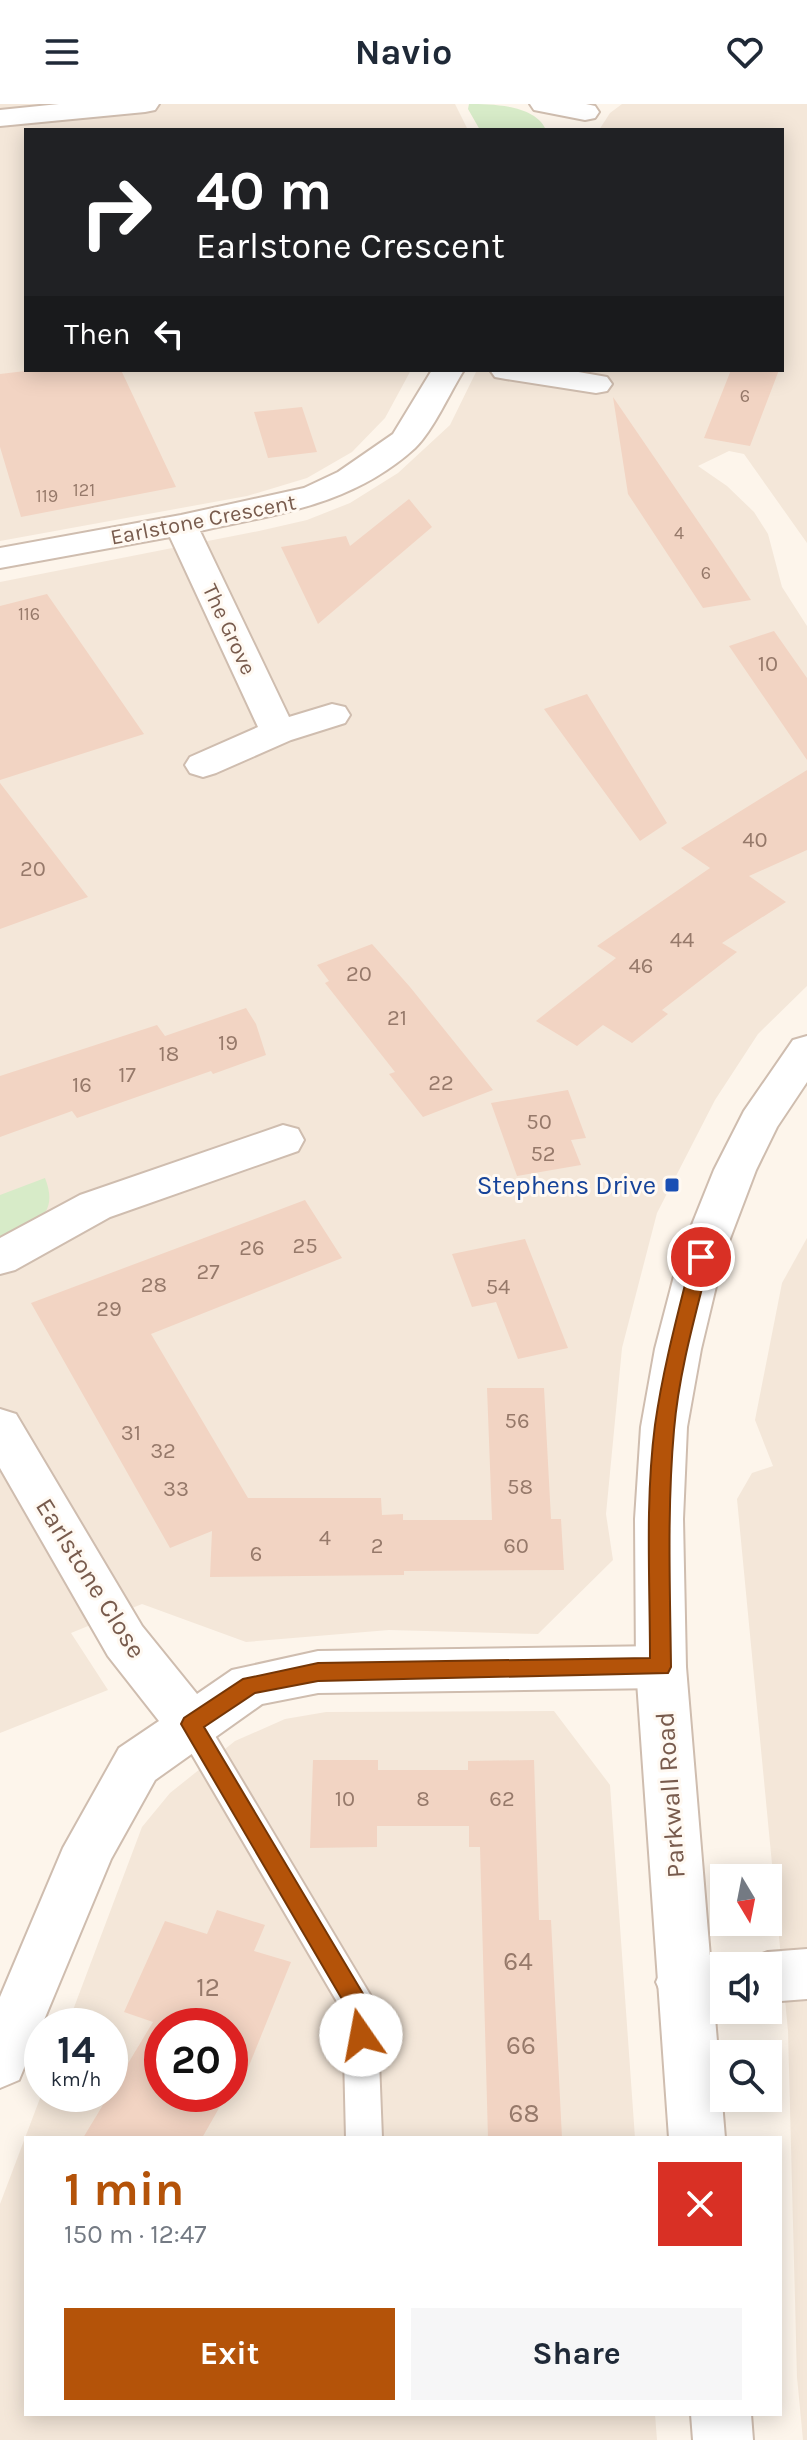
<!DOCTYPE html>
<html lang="en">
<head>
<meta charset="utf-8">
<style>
	body { margin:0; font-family:Karla,sans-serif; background:#f6f6f7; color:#1f2937; height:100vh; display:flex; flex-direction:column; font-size:30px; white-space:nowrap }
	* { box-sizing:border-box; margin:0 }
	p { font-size:26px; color:#747a83 }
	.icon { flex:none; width:44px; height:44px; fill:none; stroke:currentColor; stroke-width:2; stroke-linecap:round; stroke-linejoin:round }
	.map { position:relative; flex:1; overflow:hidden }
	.drawer { position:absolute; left:24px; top:2032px; width:758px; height:280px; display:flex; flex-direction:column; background:#fff; border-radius:0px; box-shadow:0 4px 20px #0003 }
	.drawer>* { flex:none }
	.top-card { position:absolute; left:24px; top:24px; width:760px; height:244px; border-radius:0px; box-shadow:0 4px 20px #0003; background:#202124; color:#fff; overflow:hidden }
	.needle { width:52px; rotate:170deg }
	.tools { position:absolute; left:710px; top:1760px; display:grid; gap:16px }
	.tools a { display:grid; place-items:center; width:72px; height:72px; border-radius:0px; background:#fff; box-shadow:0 4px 20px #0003; font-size:40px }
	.speed { position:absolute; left:24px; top:1904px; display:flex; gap:16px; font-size:40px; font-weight:700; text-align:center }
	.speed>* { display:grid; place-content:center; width:104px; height:104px; border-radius:50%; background:#fff; box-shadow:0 4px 20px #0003; line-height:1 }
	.speed small { font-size:20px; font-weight:400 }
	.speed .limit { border:12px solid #d22; background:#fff; color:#111 }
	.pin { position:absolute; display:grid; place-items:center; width:68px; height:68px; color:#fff; margin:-34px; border:4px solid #fff; border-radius:50%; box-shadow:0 2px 8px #0007 }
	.me { position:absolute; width:88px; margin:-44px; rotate:348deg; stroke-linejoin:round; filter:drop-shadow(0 0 6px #0008) }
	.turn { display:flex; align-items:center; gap:28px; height:168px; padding:0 40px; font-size:36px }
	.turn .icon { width:104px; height:104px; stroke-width:2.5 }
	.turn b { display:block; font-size:56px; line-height:68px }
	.then { display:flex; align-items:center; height:76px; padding:0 40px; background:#0003; gap:16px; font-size:30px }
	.round { display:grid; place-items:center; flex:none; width:84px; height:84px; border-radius:0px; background:#f6f6f7 }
	.overview { display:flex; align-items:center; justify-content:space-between; height:136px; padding:0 40px }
	h1 { font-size:48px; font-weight:700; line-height:60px; color:#b45309 }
	.cta { display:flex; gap:16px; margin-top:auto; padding:16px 40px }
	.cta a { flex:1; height:92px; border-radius:0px; background:#b45309; color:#fff; font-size:32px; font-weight:700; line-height:92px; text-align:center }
	.cta a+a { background:#f6f6f7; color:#1f2937 }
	header { display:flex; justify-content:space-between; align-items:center; height:104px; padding:0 40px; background:#fff; font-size:36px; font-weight:700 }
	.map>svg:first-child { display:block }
	.residential { fill:#f4e7d9; fill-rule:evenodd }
	.green { fill:#d7ebc8 }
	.building { fill:#f2d4c3 }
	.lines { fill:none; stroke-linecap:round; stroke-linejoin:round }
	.service-casing { stroke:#cfbdaf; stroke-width:4 }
	.minor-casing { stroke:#cfbdaf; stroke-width:4 }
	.tertiary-casing { stroke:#cfbdaf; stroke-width:4 }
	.service { fill:#fff; fill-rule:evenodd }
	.minor { fill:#fff; fill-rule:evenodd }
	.tertiary { fill:#fff; fill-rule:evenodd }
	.route { fill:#b45309; stroke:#753606; stroke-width:2 }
	.transit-dot { fill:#1a4fb4; stroke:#fff9f2; stroke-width:3 }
	.labels { text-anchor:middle; stroke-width:6; stroke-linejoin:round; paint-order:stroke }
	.far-number-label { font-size:18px; fill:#96796a }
	.far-street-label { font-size:22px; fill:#785b4d; stroke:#fff9f2 }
	.number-label { font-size:22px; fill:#96796a }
	.transit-label { font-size:26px; fill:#164399; stroke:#fff9f2; text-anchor:end }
	.street-label { font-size:26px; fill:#785b4d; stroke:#fff9f2 }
	.near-number-label { font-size:26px; fill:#96796a }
</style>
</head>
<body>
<header><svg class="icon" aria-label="menu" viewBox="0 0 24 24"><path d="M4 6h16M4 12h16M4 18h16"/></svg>Navio<svg class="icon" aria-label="heart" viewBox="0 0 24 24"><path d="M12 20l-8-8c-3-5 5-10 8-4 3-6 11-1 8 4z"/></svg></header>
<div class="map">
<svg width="807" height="2336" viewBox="0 0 807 2336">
	<rect width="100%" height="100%" fill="#fdf5eb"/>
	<!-- residential -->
	<path class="residential" d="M0,0H455L468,26H26V266H411L385,314L352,348L307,374L247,392L0,437Z
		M622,0H807V439L744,350L729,347L698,362L727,382L754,408L768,430L782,483L807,522V882L758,930L715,996L657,1109L622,1244L606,1410L613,1456L538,1530L389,1526L246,1538L142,1500L71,1529L108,1586L0,1629V478L259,427L307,416L350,399L398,369L450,321L477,266H782V26H599L610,9Z
		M807,1134V2336H803L797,2273L788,1927L737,1395L752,1369L773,1362L755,1316L782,1179Z
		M554,1607L610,1681L635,2034H26V2310H655L657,2336H0V2100L42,1989L110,1990V1922H67L142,1723L170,1689L235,1637L285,1615L326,1608ZM162,1922H230V1990H162Z"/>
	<!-- green -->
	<path class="green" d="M469,0C493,0 536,1 546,26H480L468,5Z
		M45,1074C61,1114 30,1122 0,1136V1091Z"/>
	<!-- building -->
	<path class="building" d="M34,266H121L176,383L21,413L0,343V270Z
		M731,266H779L750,342L704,334Z
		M613,293L717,445L751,496L703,504L628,390Z
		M302,303L317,348L268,354L254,308Z
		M409,395L432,423L318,520L281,443L346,432L350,442Z
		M47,490L144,630L0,676V502Z
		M774,527L807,574V656L729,542Z
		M587,590L667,719L640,737L544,605Z
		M807,666V746L749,772L786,798L722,839L737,848L662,906L668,910L632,939L603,921L577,942L536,917L616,854L597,842L710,764L681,744Z
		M0,679L88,793L0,825Z
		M372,840L410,883L493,986L423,1013L389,970L395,968L325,879L329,877L317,861Z
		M246,904L256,920L266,951L213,970L211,967L77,1014L72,1007L0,1033V972L157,921L165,932Z
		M568,986L586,1034L571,1036L581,1061L517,1072L491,999Z
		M305,1096L342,1154L151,1230L248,1394H381L382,1411L403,1410V1416H492L487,1284H544L551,1415H561L564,1466L404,1467V1471L210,1473L212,1427L170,1444L31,1199Z
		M525,1135L568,1244L518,1255L496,1198L472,1203L452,1150Z
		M313,1656H378V1666H468V1657L534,1656L539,1816H551L562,2034H488L480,1743H469V1722H377V1743L310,1744Z
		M217,1806L265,1821L254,1847L291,1858L244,1974L238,1972L230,1986V1922H162V1990H227L202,2034H83L153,1918L124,1908L165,1817L207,1830Z"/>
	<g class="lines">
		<defs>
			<path id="service" d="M191,1606L202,1610L372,1894L377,1905L382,2034H346L343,1908L180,1630L175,1620L180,1610Z"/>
			<path id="minor" d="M59,0H159L155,6L145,8L0,22V6Z
				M530,0H586L595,2L599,8L595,14L585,16L534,6Z
				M432,266H464C450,288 433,327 415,344C352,401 280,409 200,427L289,613L332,600L345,603L350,611L345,619L291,636L216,669L203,673L190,669L185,661L190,653L258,623L170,433L0,464V444L181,411L304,384L338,368L393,330Z
				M490,266H567L607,273L612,280L607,287L596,289L506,275L495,273Z
				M283,1021L298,1025L304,1036L298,1047L110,1113L15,1166L0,1170V1134L80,1091Z
				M0,1305L16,1310L142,1522L197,1590L232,1566L318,1547L661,1542L679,1548L686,1563L679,1578L661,1584L318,1589L262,1600L155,1676L111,1755L19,1976L0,1984V1893L63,1744L119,1644L159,1617L108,1552L0,1364Z
				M807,1845V1895L768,1898V1862H746L749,1855L768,1848Z
				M724,1850L743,1857L745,1862H724V1900L683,1903L664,1896L656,1878L664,1860L683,1853Z"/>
			<path id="tertiary" d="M807,932V978L777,1023L756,1066L723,1153L701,1245L687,1323L683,1415L686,1563L725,2034H669L636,1563L635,1415L641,1323L655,1245L679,1153L714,1066L744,1007L793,936Z
				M691,2310H751L753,2336H693Z"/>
		</defs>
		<!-- service casing -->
		<use href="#service" class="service-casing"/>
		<!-- minor casing -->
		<use href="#minor" class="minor-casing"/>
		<!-- tertiary casing -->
		<use href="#tertiary" class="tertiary-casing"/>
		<!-- service -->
		<use href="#service" class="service"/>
		<!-- minor -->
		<use href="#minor" class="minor"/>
		<!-- tertiary -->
		<use href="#tertiary" class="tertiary"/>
	</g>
	<!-- route -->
	<path class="route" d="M701,1146L710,1153C696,1209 679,1267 674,1326C667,1405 670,1484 671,1563L668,1569L318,1577L255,1589L204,1623L368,1898L372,1931L369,1939L361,1942L353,1939L349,1907L181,1620L184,1614L243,1575L318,1559L650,1554C650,1477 645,1398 655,1321C663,1264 678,1209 692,1153Z"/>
	<!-- markers -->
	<rect class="transit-dot" x="664" y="1073" width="16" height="16" rx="4"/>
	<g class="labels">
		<!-- far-number labels -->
		<g class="far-number-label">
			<text x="745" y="298">6</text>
			<text x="84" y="392">121</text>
			<text x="47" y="398">119</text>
			<text x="679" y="435">4</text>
			<text x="706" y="475">6</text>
			<text x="29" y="516">116</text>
		</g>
		<!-- far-street labels -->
		<g class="far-street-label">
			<text transform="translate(203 415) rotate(-11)" y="8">Earlstone Crescent</text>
			<text transform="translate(230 525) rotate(65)" y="8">The Grove</text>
		</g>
		<!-- number labels -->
		<g class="number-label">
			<text x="768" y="567">10</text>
			<text x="755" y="743">40</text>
			<text x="33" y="772">20</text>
			<text x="682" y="843">44</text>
			<text x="641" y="869">46</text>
			<text x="359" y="877">20</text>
			<text x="397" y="921">21</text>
			<text x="228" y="946">19</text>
			<text x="169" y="957">18</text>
			<text x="127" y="978">17</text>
			<text x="441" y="986">22</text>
			<text x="82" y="988">16</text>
			<text x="539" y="1025">50</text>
			<text x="543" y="1057">52</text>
			<text x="305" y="1149">25</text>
			<text x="252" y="1151">26</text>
			<text x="208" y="1175">27</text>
			<text x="154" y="1188">28</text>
			<text x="498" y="1190">54</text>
			<text x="109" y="1212">29</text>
			<text x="517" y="1324">56</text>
			<text x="131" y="1336">31</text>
			<text x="163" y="1354">32</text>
			<text x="520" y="1390">58</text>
			<text x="176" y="1392">33</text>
			<text x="325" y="1441">4</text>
			<text x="377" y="1449">2</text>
			<text x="516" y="1449">60</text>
			<text x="256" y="1457">6</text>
			<text x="345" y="1702">10</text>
			<text x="423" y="1702">8</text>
			<text x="502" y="1702">62</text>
		</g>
		<!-- transit labels -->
		<g class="transit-label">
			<text x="656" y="1090">Stephens Drive</text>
		</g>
		<!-- street labels -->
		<g class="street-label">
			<text transform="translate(91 1474) rotate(58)" y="9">Earlstone Close</text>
			<text transform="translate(670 1691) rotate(-94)" y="9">Parkwall Road</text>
		</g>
		<!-- near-number labels -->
		<g class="near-number-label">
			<text x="518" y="1866">64</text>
			<text x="208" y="1892">12</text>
			<text x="521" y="1950">66</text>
			<text x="524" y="2018">68</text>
		</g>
	</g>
</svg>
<div class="tools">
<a><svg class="needle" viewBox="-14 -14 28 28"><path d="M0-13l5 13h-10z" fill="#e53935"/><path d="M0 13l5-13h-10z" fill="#747a83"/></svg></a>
<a><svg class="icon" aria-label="sound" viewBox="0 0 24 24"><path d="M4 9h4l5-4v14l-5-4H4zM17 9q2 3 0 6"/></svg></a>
<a><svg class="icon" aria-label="search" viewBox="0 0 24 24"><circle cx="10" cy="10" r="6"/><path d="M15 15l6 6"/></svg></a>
</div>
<div class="speed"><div>14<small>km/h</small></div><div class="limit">20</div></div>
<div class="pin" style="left:701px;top:1153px;background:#d93025"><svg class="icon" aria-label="arrive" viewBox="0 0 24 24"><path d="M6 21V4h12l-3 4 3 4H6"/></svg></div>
<svg class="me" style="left:361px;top:1931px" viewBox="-20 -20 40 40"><circle r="19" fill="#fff"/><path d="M0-13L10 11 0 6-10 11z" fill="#b45309"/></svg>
<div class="top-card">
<div class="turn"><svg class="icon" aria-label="right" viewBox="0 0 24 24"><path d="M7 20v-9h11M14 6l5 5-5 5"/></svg><div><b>40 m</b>Earlstone Crescent</div></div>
<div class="then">Then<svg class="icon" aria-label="left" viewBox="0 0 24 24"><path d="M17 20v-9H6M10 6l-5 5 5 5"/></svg></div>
</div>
<section class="drawer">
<div class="overview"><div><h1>1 min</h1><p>150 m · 12:47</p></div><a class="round" style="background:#d93025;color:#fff"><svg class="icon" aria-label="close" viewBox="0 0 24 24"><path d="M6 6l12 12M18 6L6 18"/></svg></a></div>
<div class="cta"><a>Exit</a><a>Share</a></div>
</section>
</div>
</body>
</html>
